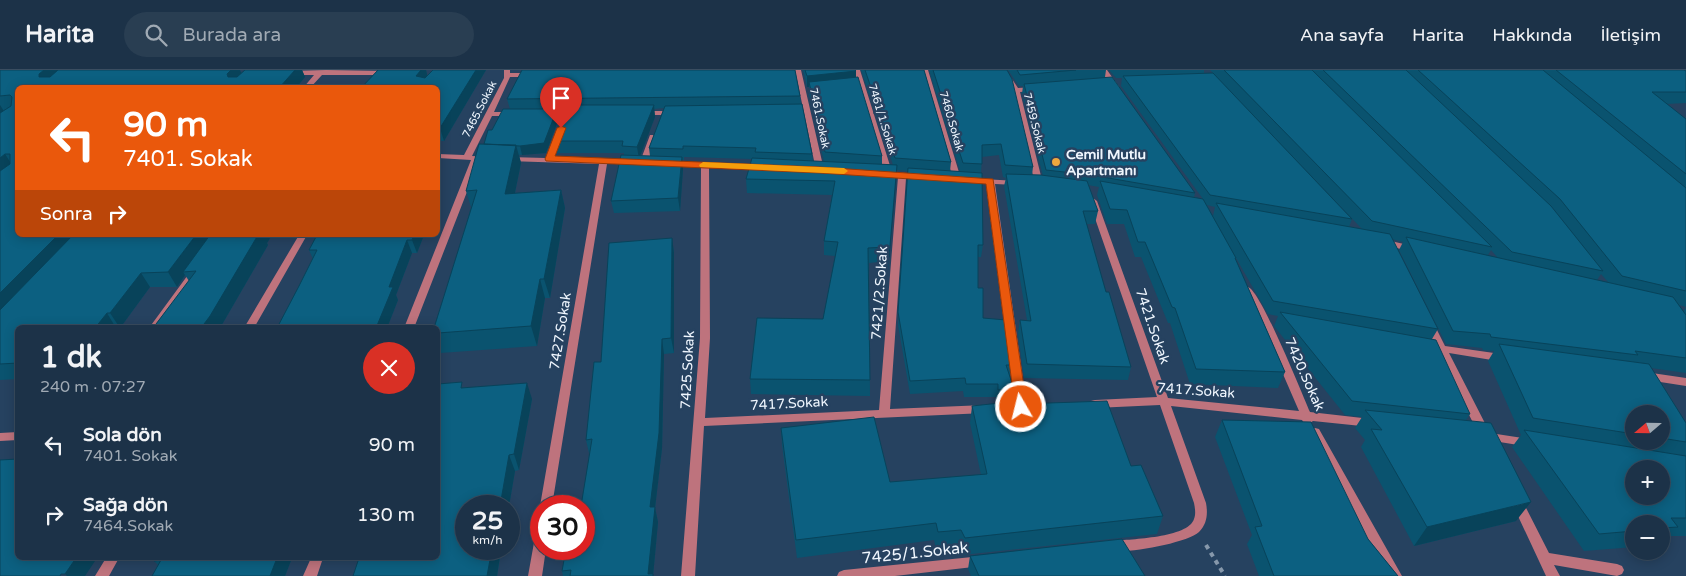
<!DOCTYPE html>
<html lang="tr">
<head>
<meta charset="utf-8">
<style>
	body { margin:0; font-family:"Varela Round",sans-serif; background:#293e52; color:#f1f3f6; height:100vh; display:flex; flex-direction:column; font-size:19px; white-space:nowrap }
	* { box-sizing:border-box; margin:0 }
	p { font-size:16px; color:#a0aab4 }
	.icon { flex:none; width:28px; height:28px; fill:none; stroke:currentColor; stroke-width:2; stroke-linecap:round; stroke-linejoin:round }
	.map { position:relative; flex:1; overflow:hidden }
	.panel { position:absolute; left:15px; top:255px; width:425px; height:235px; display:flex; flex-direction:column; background:#1c3248; border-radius:8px; box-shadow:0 2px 12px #0003,0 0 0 1px #3a4d60 }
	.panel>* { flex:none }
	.banner { position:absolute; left:15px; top:15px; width:425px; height:152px; border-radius:8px; box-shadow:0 2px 12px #0003,0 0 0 1px #3a4d60; background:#ea580c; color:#fff; overflow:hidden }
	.needle { width:32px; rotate:250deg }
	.fabs { position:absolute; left:1625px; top:335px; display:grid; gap:10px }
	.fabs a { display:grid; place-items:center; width:45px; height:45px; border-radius:50%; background:#1c3248; box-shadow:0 2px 12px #0003,0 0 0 1px #3a4d60; font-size:25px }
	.speed { position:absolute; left:455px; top:425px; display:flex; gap:10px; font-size:25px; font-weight:700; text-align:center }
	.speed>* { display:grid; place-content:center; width:65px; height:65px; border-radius:50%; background:#1c3248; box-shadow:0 2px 12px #0003,0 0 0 1px #3a4d60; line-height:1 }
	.speed small { font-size:12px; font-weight:400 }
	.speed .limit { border:8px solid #d22; background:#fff; color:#111 }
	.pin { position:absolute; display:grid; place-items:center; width:42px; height:42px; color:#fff; margin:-51px -21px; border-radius:50% 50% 50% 0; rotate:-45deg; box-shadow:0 0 5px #0007 }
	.pin .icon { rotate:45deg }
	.me { position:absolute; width:55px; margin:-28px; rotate:352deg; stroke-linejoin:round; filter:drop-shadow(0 0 4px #0008) }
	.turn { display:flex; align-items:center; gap:18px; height:105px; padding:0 25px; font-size:22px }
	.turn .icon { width:65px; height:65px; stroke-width:2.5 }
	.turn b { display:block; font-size:35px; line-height:42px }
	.then { display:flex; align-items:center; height:48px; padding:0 25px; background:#0003; gap:10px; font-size:19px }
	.round { display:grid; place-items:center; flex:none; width:52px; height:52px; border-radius:26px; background:#293e52 }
	.summary { display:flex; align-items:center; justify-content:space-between; height:85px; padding:0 25px }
	h1 { font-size:30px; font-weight:700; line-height:38px }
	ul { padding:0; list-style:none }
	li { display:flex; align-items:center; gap:15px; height:70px; padding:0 25px }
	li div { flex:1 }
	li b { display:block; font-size:19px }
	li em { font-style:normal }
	header { display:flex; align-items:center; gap:30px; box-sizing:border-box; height:70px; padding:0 25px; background:#1c3248; border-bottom:1px solid #3a4d60 }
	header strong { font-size:24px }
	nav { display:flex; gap:28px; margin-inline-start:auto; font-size:18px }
	.search { width:350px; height:45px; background:#293e52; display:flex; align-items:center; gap:12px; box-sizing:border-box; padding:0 18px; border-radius:28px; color:#a0aab4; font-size:19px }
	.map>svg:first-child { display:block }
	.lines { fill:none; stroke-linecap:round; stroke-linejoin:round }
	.path { stroke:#8698ab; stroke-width:4; stroke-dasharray:4.5 4.5; stroke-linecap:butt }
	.street { fill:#be737d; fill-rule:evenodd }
	.wall { fill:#0a536f; fill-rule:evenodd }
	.shaded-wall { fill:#08435a }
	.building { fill:#0c6081; stroke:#08435a; fill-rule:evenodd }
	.route { fill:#ea580c; stroke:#983908 }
	.slow { fill:#f59e0b }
	.poi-dot { fill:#efa73e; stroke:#264260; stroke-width:2 }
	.labels { text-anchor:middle; stroke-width:5; stroke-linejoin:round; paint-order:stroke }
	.far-street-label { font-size:11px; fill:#eff6fe; stroke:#264260 }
	.poi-label { font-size:14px; font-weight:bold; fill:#eff6fe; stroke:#264260; text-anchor:start }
	.street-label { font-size:14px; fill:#eff6fe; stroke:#264260 }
	.near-street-label { font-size:16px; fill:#eff6fe; stroke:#264260 }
</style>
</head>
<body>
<header>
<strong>Harita</strong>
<div class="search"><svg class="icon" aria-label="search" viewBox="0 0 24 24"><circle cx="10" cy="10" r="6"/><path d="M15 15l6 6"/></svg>Burada ara</div>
<nav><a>Ana sayfa</a><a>Harita</a><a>Hakkında</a><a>İletişim</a></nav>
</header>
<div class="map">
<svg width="1686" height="506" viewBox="0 0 1686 506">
	<rect width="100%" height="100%" fill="#264260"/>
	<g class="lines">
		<!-- path -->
		<path class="path" d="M1206,475L1225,506"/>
		<!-- street -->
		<path class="street" d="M326,0L387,1L390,3L387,5H322L310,18H303L314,5H291L288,3L291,1Z
			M504,0H510V3H532L535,5L532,7H510L494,42H514L518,44L514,46H492L472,86L488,87L492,89L488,91H479L414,258H404L471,90L438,88V84L464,85L504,8Z
			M795,0H801L824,100L823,102H817L816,100Z
			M854,0H860L892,102L920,104L924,106L920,108H906L890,339L985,335L989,336L991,339L989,342L985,343L704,356L695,506H681L700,268L701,97L670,95L666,93L670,91L763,95L767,97L763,99L709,97L710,268L705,348L879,340L898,107L882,106L878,104L884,102Z
			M922,0H928L961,109L960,111H957L953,109Z
			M1000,0H1006L1018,18L1035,17L1039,19L1035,21L1020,22L1043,114L1042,116H1039L1035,114L1012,20Z
			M1101,0H1107L1120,18L1119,20H1113Z
			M543,41H579L583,43L579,45H546L542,43Z
			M638,41H674L678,43L674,45H641L637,43Z
			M557,61H560L564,63L554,88L633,90L637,92L633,94H607L552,436H541V439L540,436L599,94L508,91L504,89L508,87L546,88Z
			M650,65H653L657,67L648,92L644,94H641L640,92Z
			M966,108L1017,111L1021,113L1017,115L995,114L1027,337L1025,340H1017L1015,337L986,114L966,112Z
			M1093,128L1097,131L1168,328L1299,341L1259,249L1243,220L1248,217C1261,221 1302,324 1310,342L1371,349L1375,350L1377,353L1375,356L1371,357L1313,351L1308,354L1304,353L1302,350L1171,336L1206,433C1208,444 1207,454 1199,462C1187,473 1124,485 1108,480L1107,476L1108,472L1113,471C1131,469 1188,468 1194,449C1196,444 1195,438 1194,433L1160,335L1095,338L1091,337L1090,334L1091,331L1095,330L1157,327L1089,131Z
			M299,165H307L254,258H244Z
			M1382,169L1417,177L1419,179L1414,182L1379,174L1377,172L1379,170Z
			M196,197L201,200L160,258H149L193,198Z
			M1429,251L1433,252L1445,276L1508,285L1509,288L1508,291L1504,292L1449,283L1490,363L1530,369L1534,370L1536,373L1534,376L1530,377L1481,369L1438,282L1425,279L1424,277L1429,274H1434L1424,254Z
			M1645,302L1686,308V316L1641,309L1640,306L1641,303Z
			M1315,358L1319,359L1402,506H1388L1309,362L1311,359Z
			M18,362V370L0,371V363Z
			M1517,426L1521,428L1549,483L1617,494L1622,496L1624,500L1622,504L1617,506L1554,495L1560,506H1546L1511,431L1513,428Z
			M541,462V479H546L542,506H528L535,467L537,463Z
			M982,486L987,487L988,491L987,495L982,496L895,506H837L839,502L844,500Z
			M106,488H119L109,506H95Z
			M311,488H323L317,506H303Z"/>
	</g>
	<!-- wall -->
	<path class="wall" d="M0,0H240L241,3L245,0H302L305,7L296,18H18V165H272L267,173L268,175L220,258H153L189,211L185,205L177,217H150L120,258H18V309L0,310Z
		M378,0H486L444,71H438V18ZM426,0H433L427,6Z
		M803,0H855L856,7L882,86V94L893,95L861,0H924L951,92L950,101H960L929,0H1007L1033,97L1032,105L1043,106L1022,24L1023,16H1019L1008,0H1106L1105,7L1195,123L1194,127L1203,129L1121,16L1122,8H1116L1109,0H1204V4L1213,3L1210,0H1686V33L1666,34L1686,49V237L1679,235L1683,241L1686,238V303L1651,298L1686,353V466H1669L1661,474V454H1634V477L1584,481L1512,377L1521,365L1488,291L1494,281L1483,280L1482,278L1446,274L1399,180L1403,172L1392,169L1438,259L1432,269L1470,344L1466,350L1516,451L1414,476L1361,377L1365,370L1355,358L1362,347L1345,345L1274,256L1278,246L1268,244L1236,188V190L1285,302L1278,318L1190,314L1170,253H1168L1141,187H1135L1124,154H1107L1097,125L1099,117L1088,115L1098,141L1095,154H1086L1106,222L1131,297L1128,310L1024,308L1018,263L1020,250H1027L1004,116L1006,108L1003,107L999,85L982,87L981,103L983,175L981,187H978V218L983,248L1012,295L1010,307L1014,319L1012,326L1020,334L1131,396L1163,446L1157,464L962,485L959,477L936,479L934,470L797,488L782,375L781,358L890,412L981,405L970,353L972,336L999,333H996V327H964L963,321L910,324L898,255L908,101L896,100L888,201L887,191L869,193L870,326L751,324L750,309L823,249L835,186L824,185V171L832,125L747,123L746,109L752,89L684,87V90H682L683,99L680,141L614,143L611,131L624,85V83H557L554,71L567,39L557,40L559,48L546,83L519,85L521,93L515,123L561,120L565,138L550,228H545L537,276L440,283L438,277V258L471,137L466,121L484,74L492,60L510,39L507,29L800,26L801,34L812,84L813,91L824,92L809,25V17H807ZM1228,19L1362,159L1349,157L1352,149ZM664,38L649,78L650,86H640L655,47L654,39ZM1207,135L1215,137L1213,146ZM1491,180L1498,188L1488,185ZM1601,204L1608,212L1597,210ZM1634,344H1661V371H1634Z
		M317,165H424L417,183H412L396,225L398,230L387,258H277L299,216L313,189L309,180Z
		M672,168L674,183V283L664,284L662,378L655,438L658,452L653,506H563L562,501L584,479L589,383L586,370L601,292Z
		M465,318L532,329L519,400L515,401L497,506H353L438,488Z
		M1222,350L1368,469L1398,506H1259L1247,474L1252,465L1215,367Z
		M970,486L1145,506H971L968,499Z
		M156,488H292L285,506L158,495L154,491Z"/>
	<!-- shaded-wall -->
	<path class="shaded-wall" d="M44,0H67L47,18L39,7V4Z
		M231,0H240L243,7L233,17L227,4Z
		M295,0H302L305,7L296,18H279Z
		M421,0H426L428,8L421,18L416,6Z
		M476,0H486L444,71L440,58Z
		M856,1V12H809V17H807V6Z
		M0,35L7,46L0,52Z
		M654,35L655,47L639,89L637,77Z
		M557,39L559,48L546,83L522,85L520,76Z
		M516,75L521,93L511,142L505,124Z
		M5,84L14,98L0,110V88Z
		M682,87L683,99L680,141L678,128Z
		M897,95L896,109L888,201L889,187Z
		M561,120L565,138L550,228L544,209Z
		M58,165H81L0,249V223Z
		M196,165H214L183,202L185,205L177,217L168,202Z
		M258,165H272L267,173L268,175L220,258H201Z
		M414,165H424L417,183L412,170Z
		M672,168L674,183V283L671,268Z
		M407,170L412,183L396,225L398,230L387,258H376L389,217Z
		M141,203L150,217L120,258L110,243Z
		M540,209L545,228L537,276L531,256Z
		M107,243L116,258H95Z
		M662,269L664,284L662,378L655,438L658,452L653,506L648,504L650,437Z
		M527,313L532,329L519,400L514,384Z
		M509,385L515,401L509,436H500Z
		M1531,432L1516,451L1414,476L1427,457Z
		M492,479H501L497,506H487Z
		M76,488H97L85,506H67L65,504Z
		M277,488H292L285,506H270Z"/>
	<!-- building -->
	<path class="building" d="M0,0H44L39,4V7H50L58,0H231L227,4L228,7H237L245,0H295L279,18H18V165H58L0,223V101L10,94V84H5L0,88V43L11,36L12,27L10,25L0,26Z
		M378,0H421L416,6L425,8L433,0H476L440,58H438V18H361Z
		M522,0H795L800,26L507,29Z
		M805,0H855L856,1L807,6Z
		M865,0H924L951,92L895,88Z
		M933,0H1007L1012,9L1033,97L1005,95L1001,74L982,75V94L963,93Z
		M1017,0H1076L1020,5Z
		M1224,0H1312L1492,177L1372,151Z
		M1323,0H1406L1551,136L1603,201L1512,182Z
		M1418,0H1543L1686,118V221L1622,206L1560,129Z
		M1556,0H1684L1686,1V22H1652L1686,49V104Z
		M1213,3L1352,149L1210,125L1123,6Z
		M858,7L882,86L825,82L809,12Z
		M1112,7L1195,123L1091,105L1046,100L1024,14Z
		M802,34L812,84L755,82L756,78L683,76V79L649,78L665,36Z
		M569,35H654L637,77L622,76L623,71H554Z
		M503,39H557L544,73L520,76L484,74L488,60H492Z
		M479,74L516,75L505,124L561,120L544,209H540L531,256L438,263V258H434L477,120L466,121Z
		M621,85L682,87L678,128L611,131Z
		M752,88L897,95L889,187L887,177L868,178L870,310L750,309L757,248L823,249L838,172L824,171L835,111L746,109Z
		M908,98L982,103L983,175H978V218H983V248L1006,250L1012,295H1006L1014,319L998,320V314H966L965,308L910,311L898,242Z
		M1006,104L1041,105L1087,111L1098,141H1083L1106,222H1109L1131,297L1027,294L1020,250L1031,251Z
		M1100,111L1203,129L1236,188H1235L1285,302L1196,299L1175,238L1172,237L1145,172H1138L1127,140L1110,139Z
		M1216,133L1390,164L1438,259L1273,231Z
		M73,165H196L168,202L141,203L110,243H107L95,258H18V293L0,294V240Z
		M210,165H258L210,246L201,258H153L196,201L183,202Z
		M317,165H414L412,170H407L389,217H393L376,258H277L299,216L317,180H309Z
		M1406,167L1673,227L1686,245V288L1635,281L1638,285L1491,267L1490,264L1453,261Z
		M672,168L671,268L662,269L659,363L650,437H655L648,504H653V506H570L571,500L562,501L566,479H584V436H581L592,369L586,370L594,292H601L609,173Z
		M1280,242L1436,270L1470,344L1352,331Z
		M1499,274L1649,294L1686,353V372L1661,368V344H1634V364L1533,348Z
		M462,312L461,318L527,313L514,384L509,385L500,436H466V479H492L487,506H353L359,488H438V314Z
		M1018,326L1020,334L1107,331L1131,396L1141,395L1163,446L965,468L961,460L938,462L936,453L796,470L781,358L874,347L890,412L987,404L972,336L1000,333V327Z
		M1365,340L1491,353L1531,432L1427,457L1371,359L1382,360Z
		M1222,350L1311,352L1368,469L1398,506H1274L1255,457L1262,456Z
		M1524,360L1686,386V448H1671L1678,457L1661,458V454H1634V461L1599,464ZM1634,399H1661V426H1634Z
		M18,389V402L14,406H18V488H76L65,504H61L60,506H0V390Z
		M1122,469L1145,506H979L970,486Z
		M156,488H277L270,506H152L161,490L154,491Z"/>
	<!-- route -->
	<path class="route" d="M561,56L566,58L555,86L820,97L993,109L1027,337L1025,340H1017L1015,337L986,114L820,103L546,91L545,89L557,58Z"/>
	<!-- slow -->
	<path class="slow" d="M703,92L844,98L848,101L844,104L700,97L699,95Z"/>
	<!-- markers -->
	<circle class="poi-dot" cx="1056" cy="92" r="5"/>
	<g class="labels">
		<!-- far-street labels -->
		<g class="far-street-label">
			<text transform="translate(479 39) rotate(-63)" y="4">7465.Sokak</text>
			<text transform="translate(820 48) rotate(78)" y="4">7461.Sokak</text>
			<text transform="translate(883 49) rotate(73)" y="4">7461/1.Sokak</text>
			<text transform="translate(952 51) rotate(74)" y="4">7460.Sokak</text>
			<text transform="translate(1035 53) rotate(76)" y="4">7459.Sokak</text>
		</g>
		<!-- poi labels -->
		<g class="poi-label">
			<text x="1066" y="89">Cemil Mutlu<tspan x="1066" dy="16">Apartmanı</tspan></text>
		</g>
		<!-- street labels -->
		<g class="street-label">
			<text transform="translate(879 223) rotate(-86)" y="5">7421/2.Sokak</text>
			<text transform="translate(1153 256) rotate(71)" y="5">7421.Sokak</text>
			<text transform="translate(560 261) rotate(-81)" y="5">7427.Sokak</text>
			<text transform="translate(687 300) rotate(-87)" y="5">7425.Sokak</text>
			<text transform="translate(1305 304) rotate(66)" y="5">7420.Sokak</text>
			<text transform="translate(1196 320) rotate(4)" y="5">7417.Sokak</text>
			<text transform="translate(789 333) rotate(-3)" y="5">7417.Sokak</text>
		</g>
		<!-- near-street labels -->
		<g class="near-street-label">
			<text transform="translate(915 482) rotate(-6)" y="6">7425/1.Sokak</text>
		</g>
	</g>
</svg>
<div class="fabs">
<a><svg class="needle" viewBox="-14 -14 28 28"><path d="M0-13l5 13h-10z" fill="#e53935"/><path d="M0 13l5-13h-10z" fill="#a0aab4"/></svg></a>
<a>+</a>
<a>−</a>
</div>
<div class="speed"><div>25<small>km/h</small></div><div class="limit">30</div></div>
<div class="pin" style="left:561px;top:58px;background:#d93025"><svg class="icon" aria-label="arrive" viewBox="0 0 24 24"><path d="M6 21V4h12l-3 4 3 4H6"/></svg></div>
<svg class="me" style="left:1021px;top:337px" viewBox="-20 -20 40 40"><circle r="17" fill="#ea580c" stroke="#fff" stroke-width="3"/><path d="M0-11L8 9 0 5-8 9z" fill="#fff"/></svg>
<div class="banner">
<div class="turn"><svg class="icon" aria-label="left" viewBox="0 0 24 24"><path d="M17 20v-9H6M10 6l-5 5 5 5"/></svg><div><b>90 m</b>7401. Sokak</div></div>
<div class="then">Sonra<svg class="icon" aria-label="right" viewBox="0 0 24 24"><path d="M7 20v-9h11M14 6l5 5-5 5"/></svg></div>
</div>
<section class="panel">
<div class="summary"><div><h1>1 dk</h1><p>240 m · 07:27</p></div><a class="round" style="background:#d93025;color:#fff"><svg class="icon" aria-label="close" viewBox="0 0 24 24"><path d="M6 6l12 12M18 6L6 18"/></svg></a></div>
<ul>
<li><svg class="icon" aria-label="left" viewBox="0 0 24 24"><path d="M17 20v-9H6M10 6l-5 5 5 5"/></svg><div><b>Sola dön</b><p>7401. Sokak</p></div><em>90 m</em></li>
<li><svg class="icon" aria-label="right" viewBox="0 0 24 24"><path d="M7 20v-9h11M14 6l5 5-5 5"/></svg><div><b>Sağa dön</b><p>7464.Sokak</p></div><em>130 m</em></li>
</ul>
</section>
</div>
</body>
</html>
